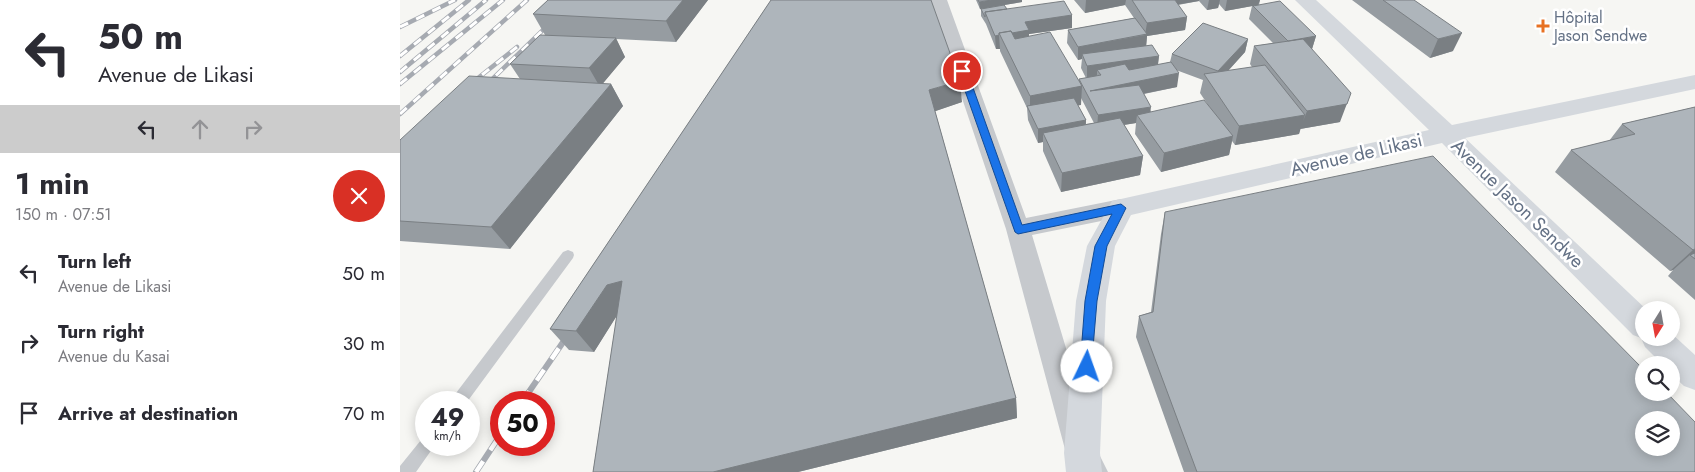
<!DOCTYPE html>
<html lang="en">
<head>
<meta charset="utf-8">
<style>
	body { margin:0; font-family:Jost,sans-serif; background:#f2f2f3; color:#2b2b33; height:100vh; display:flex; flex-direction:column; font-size:19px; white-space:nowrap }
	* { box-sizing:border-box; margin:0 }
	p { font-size:16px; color:#7c7c81 }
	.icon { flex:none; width:28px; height:28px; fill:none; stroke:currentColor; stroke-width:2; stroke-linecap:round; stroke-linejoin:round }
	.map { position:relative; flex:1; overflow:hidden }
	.details { display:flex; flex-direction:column; background:#fff; width:400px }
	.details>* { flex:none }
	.top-card { background:#fff; color:#2b2b33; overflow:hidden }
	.needle { width:32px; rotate:191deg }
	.buttons { position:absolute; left:1235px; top:301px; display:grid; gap:10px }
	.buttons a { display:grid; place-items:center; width:45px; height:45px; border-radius:50%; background:#fff; box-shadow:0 2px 12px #0003; font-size:25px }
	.speed { position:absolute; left:15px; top:391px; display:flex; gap:10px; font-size:25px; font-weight:700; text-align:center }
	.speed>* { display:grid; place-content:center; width:65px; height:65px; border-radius:50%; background:#fff; box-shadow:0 2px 12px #0003; line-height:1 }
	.speed small { font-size:12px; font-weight:400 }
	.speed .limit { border:8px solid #d22; background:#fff; color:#111 }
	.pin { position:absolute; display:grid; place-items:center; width:42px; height:42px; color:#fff; margin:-21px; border:2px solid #fff; border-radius:50%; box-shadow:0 1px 5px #0007 }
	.me { position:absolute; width:55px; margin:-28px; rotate:3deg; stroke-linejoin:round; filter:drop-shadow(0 0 4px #0008) }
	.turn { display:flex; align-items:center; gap:18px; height:105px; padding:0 15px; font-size:22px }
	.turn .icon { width:65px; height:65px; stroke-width:2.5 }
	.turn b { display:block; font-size:35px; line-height:42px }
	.lanes { display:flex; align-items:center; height:48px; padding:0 15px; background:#0003; justify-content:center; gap:25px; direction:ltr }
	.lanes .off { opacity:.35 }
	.round { display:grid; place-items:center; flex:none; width:52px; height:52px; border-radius:26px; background:#f2f2f3 }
	.head { display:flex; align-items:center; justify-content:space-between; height:85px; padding:0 15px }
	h1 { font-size:30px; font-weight:700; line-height:38px }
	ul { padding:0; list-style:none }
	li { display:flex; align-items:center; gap:15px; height:70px; padding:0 15px }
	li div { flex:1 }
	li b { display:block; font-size:19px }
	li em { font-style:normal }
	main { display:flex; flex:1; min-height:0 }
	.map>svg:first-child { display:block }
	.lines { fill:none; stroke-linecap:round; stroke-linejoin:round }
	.lane { fill:#c6c9cd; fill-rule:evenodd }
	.street { fill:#c6c9cd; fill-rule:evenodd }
	.secondary { fill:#d4d8dd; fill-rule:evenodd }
	.rail-far1-casing { stroke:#a6aab1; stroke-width:4.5 }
	.rail-casing { stroke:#a6aab1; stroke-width:6 }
	.rail-far1 { stroke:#fff; stroke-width:3; stroke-dasharray:9; stroke-linecap:butt }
	.rail { stroke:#fff; stroke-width:4.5; stroke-dasharray:13; stroke-linecap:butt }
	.wall { fill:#969ca1; fill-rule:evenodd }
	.shaded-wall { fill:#7a7f83 }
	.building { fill:#aeb5bb; stroke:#7a7f83; fill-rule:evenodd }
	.route { fill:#1a73e8; stroke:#114b97 }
	.poi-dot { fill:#e77122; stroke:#fff; stroke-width:2 }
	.labels { text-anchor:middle; stroke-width:5; stroke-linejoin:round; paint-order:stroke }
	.far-poi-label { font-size:16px; fill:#647185; stroke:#fff; text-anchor:start }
	.street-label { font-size:19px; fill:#647185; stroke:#fff }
</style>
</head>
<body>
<main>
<section class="details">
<div class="top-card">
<div class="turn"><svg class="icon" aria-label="left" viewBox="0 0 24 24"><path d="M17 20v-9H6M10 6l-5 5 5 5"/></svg><div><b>50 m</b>Avenue de Likasi</div></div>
<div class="lanes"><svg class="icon" aria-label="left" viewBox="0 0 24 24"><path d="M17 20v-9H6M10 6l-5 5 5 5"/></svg><svg class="icon off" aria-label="ahead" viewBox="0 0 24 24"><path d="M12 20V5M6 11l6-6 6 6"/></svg><svg class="icon off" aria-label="right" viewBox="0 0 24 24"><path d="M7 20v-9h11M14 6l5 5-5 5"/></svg></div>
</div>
<div class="head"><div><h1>1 min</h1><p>150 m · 07:51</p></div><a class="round" style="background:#d93025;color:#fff"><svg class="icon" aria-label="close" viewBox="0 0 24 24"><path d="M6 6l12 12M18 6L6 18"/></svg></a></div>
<ul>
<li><svg class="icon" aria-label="left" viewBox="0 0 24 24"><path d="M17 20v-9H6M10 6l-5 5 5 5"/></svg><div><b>Turn left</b><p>Avenue de Likasi</p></div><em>50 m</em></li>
<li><svg class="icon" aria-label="right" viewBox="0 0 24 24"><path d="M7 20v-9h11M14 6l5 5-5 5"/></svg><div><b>Turn right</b><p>Avenue du Kasai</p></div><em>30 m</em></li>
<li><svg class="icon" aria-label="arrive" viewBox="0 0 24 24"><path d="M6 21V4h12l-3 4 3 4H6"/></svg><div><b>Arrive at destination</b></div><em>70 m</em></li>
</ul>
</section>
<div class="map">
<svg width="1295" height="472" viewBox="0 0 1295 472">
	<rect width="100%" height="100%" fill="#f6f6f3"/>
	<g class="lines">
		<!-- lane -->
		<path class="lane" d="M168,250L173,252L174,255L173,258L67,402H51L53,397L163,252Z
			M26,438V445H35L16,472H0V466L21,440Z"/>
		<!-- street -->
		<path class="street" d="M529,0H547L626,218L721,199L730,202L733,208L730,214L721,217L632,235L696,448L708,472H675L666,453L606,229Z"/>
		<!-- secondary -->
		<path class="secondary" d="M895,0H916L1052,125L1295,75V89L1065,138L1247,310H1244V338H1271V333L1295,355V390L1284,386L1271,374V365H1263L1245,347L1241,338L1233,335L1042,143L731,215L715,246L706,301L700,453L702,472H666L664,453L676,301L687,246L712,201L1029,130Z"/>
		<defs>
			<path id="rail-far1" d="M0,27L55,0
				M0,56L69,0
				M0,72L86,0
				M0,84L103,0
				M68,86L117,47
				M83,88L174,0
				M0,114L127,0"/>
			<path id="rail" d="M122,402L170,332
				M76,472L101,434"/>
		</defs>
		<!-- rail-far1 casing -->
		<use href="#rail-far1" class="rail-far1-casing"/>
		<!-- rail casing -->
		<use href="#rail" class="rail-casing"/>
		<!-- rail-far1 -->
		<use href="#rail-far1" class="rail-far1"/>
		<!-- rail -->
		<use href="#rail" class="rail"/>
	</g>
	<!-- wall -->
	<path class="wall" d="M148,0H308L276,42L216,39L225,57L202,84H211L223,106L110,249L0,241V140L120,79L110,64L145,35L133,14Z
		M371,0L562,102L535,111L616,398L617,418L398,472H193L217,315L194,352L169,350L150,329Z
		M576,0H622V2L604,5L607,9L672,15V28L629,34V36L679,82V79L686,78L681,68L682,59L678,60L667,43L668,30L734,18L725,5L726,0H860L859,5L916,36L912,49L940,122L900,129L899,134L835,145L832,141L829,155L761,172L735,134L736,123L724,125L743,156L740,175L661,192L643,151V142L638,143L628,120L627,108L600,51V49H596L586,24L581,16V9H580ZM799,1L807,10L818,8L819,4L825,11L852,6L849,19L873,43L854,46L850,64L852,67L828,71L845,52L848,39L772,54L770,62L758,65L759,56L746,46L747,36L785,30L787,17L778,5ZM776,70L803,80L800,93L810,108L751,112L744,94L777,87ZM681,98L694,123L686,124V120L678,105H681Z
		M674,0H726L725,5L685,13Z
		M952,0H1014L1053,51L1030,58Z
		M1295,107V300L1268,276L1273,270L1270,271L1155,172L1171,150L1209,141L1222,124Z
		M765,212L1295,472H784L736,337L739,316L751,312L761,234Z"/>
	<!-- shaded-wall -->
	<path class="shaded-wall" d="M283,0H308L276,42L266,21Z
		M592,0H622V2L580,9L579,2Z
		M686,0H726L725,5L685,13Z
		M776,0H799V1L775,5Z
		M809,0H820L818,8L807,10Z
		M827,0H860L858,5L825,11Z
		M672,15V28L629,34V44L600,35L625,22Z
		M787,17L785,30L747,36L746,48L682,54V59L678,60V47L745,35L747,23Z
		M1062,33L1053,51L1030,58L1038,39Z
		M599,35L600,49H596L595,36Z
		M916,36L912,49L888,41Z
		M216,38L225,57L200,87L189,68Z
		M848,39L845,52L816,84L818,71Z
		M759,56L757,70L701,75L697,70V78L687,79V66Z
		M779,73L777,87L692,104L690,91Z
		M560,81L562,102L533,112L529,90Z
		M211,84L223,106L110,249L91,227Z
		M682,86L681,105L631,114L630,113V96Z
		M951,93L940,122L900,129L907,111Z
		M751,107L749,121L737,115L736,123L697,129L698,115Z
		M905,115L899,134L835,145L839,126Z
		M686,120L685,133H643V142L638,143V129Z
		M833,136L829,155L761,172L764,153Z
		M743,156L740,175L661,192L662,173Z
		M1295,249V259L1290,255L1273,270L1270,271L1293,250Z
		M222,281L223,306L194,352L176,331L207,285Z
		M616,398L617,418L398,472H313Z"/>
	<!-- building -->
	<path class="building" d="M148,0H283L266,21L133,14Z
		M371,0H531L560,81L529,90L616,398L313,472H193L222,281L207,285L176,331L150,329Z
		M578,0H592L579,2Z
		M732,0H775L787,17L747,23Z
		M983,0H1014L1062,33L1038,39Z
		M664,1L672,15L625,22L629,30L612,33L611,31L599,33V35L595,36L585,12Z
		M880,1L916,36L888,41L853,6Z
		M604,5L607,9L585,12V17L581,9Z
		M735,18L747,34L678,47L668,30Z
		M803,23L848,39L818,71L772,54Z
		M611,31L615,39L650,32L682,86L630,96L599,33Z
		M140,35L216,38L189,68L110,64Z
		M903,39L951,93L947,104L907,111L854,46Z
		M752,45L759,56L687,66L682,54Z
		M771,62L779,73L690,91L739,85L751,107L698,115L679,79L701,75L697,70L725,64L729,70Z
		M865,65L905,115L839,126L804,74Z
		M69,76L211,84L91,227L0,221V140Z
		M674,98L686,120L638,129L627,106Z
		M804,100L833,136L764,153L737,115Z
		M1295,107V249L1293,250L1171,150L1235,134L1222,124Z
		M720,118L743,156L662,173L643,133Z
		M1033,156L1244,370V392H1266L1295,422V472H797L739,316L753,312L765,212ZM1244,420H1271V448H1244Z
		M1295,253V259L1290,255Z"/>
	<!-- route -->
	<path class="route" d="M562,68L567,71L622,225L721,204L726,208L707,246L697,301L691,371H682L680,367L685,301L695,246L712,214L618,234L615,232L558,71Z"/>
	<!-- markers -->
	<path class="poi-dot" d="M1140.5 18.5h5v5h5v5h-5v5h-5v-5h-5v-5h5z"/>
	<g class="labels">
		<!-- far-poi labels -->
		<g class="far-poi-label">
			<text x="1154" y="23">Hôpital<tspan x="1154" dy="18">Jason Sendwe</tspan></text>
		</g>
		<!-- street labels -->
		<g class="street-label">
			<text transform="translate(956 154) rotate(-13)" y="7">Avenue de Likasi</text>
			<text transform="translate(1118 203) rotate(44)" y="7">Avenue Jason Sendwe</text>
		</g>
	</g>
</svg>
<div class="buttons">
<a><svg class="needle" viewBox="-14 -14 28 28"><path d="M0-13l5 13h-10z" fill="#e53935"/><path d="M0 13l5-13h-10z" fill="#7c7c81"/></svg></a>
<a><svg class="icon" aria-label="search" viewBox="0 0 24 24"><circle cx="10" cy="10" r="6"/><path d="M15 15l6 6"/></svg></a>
<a><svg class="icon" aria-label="layers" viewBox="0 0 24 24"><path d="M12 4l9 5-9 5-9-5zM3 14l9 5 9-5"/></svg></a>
</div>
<div class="speed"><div>49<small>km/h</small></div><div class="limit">50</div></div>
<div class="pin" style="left:562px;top:71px;background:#d93025"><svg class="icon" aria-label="arrive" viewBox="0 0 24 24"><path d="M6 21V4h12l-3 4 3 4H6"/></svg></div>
<svg class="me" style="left:687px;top:367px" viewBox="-20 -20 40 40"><circle r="19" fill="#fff"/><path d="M0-13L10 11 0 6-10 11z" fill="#1a73e8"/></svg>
</div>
</main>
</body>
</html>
